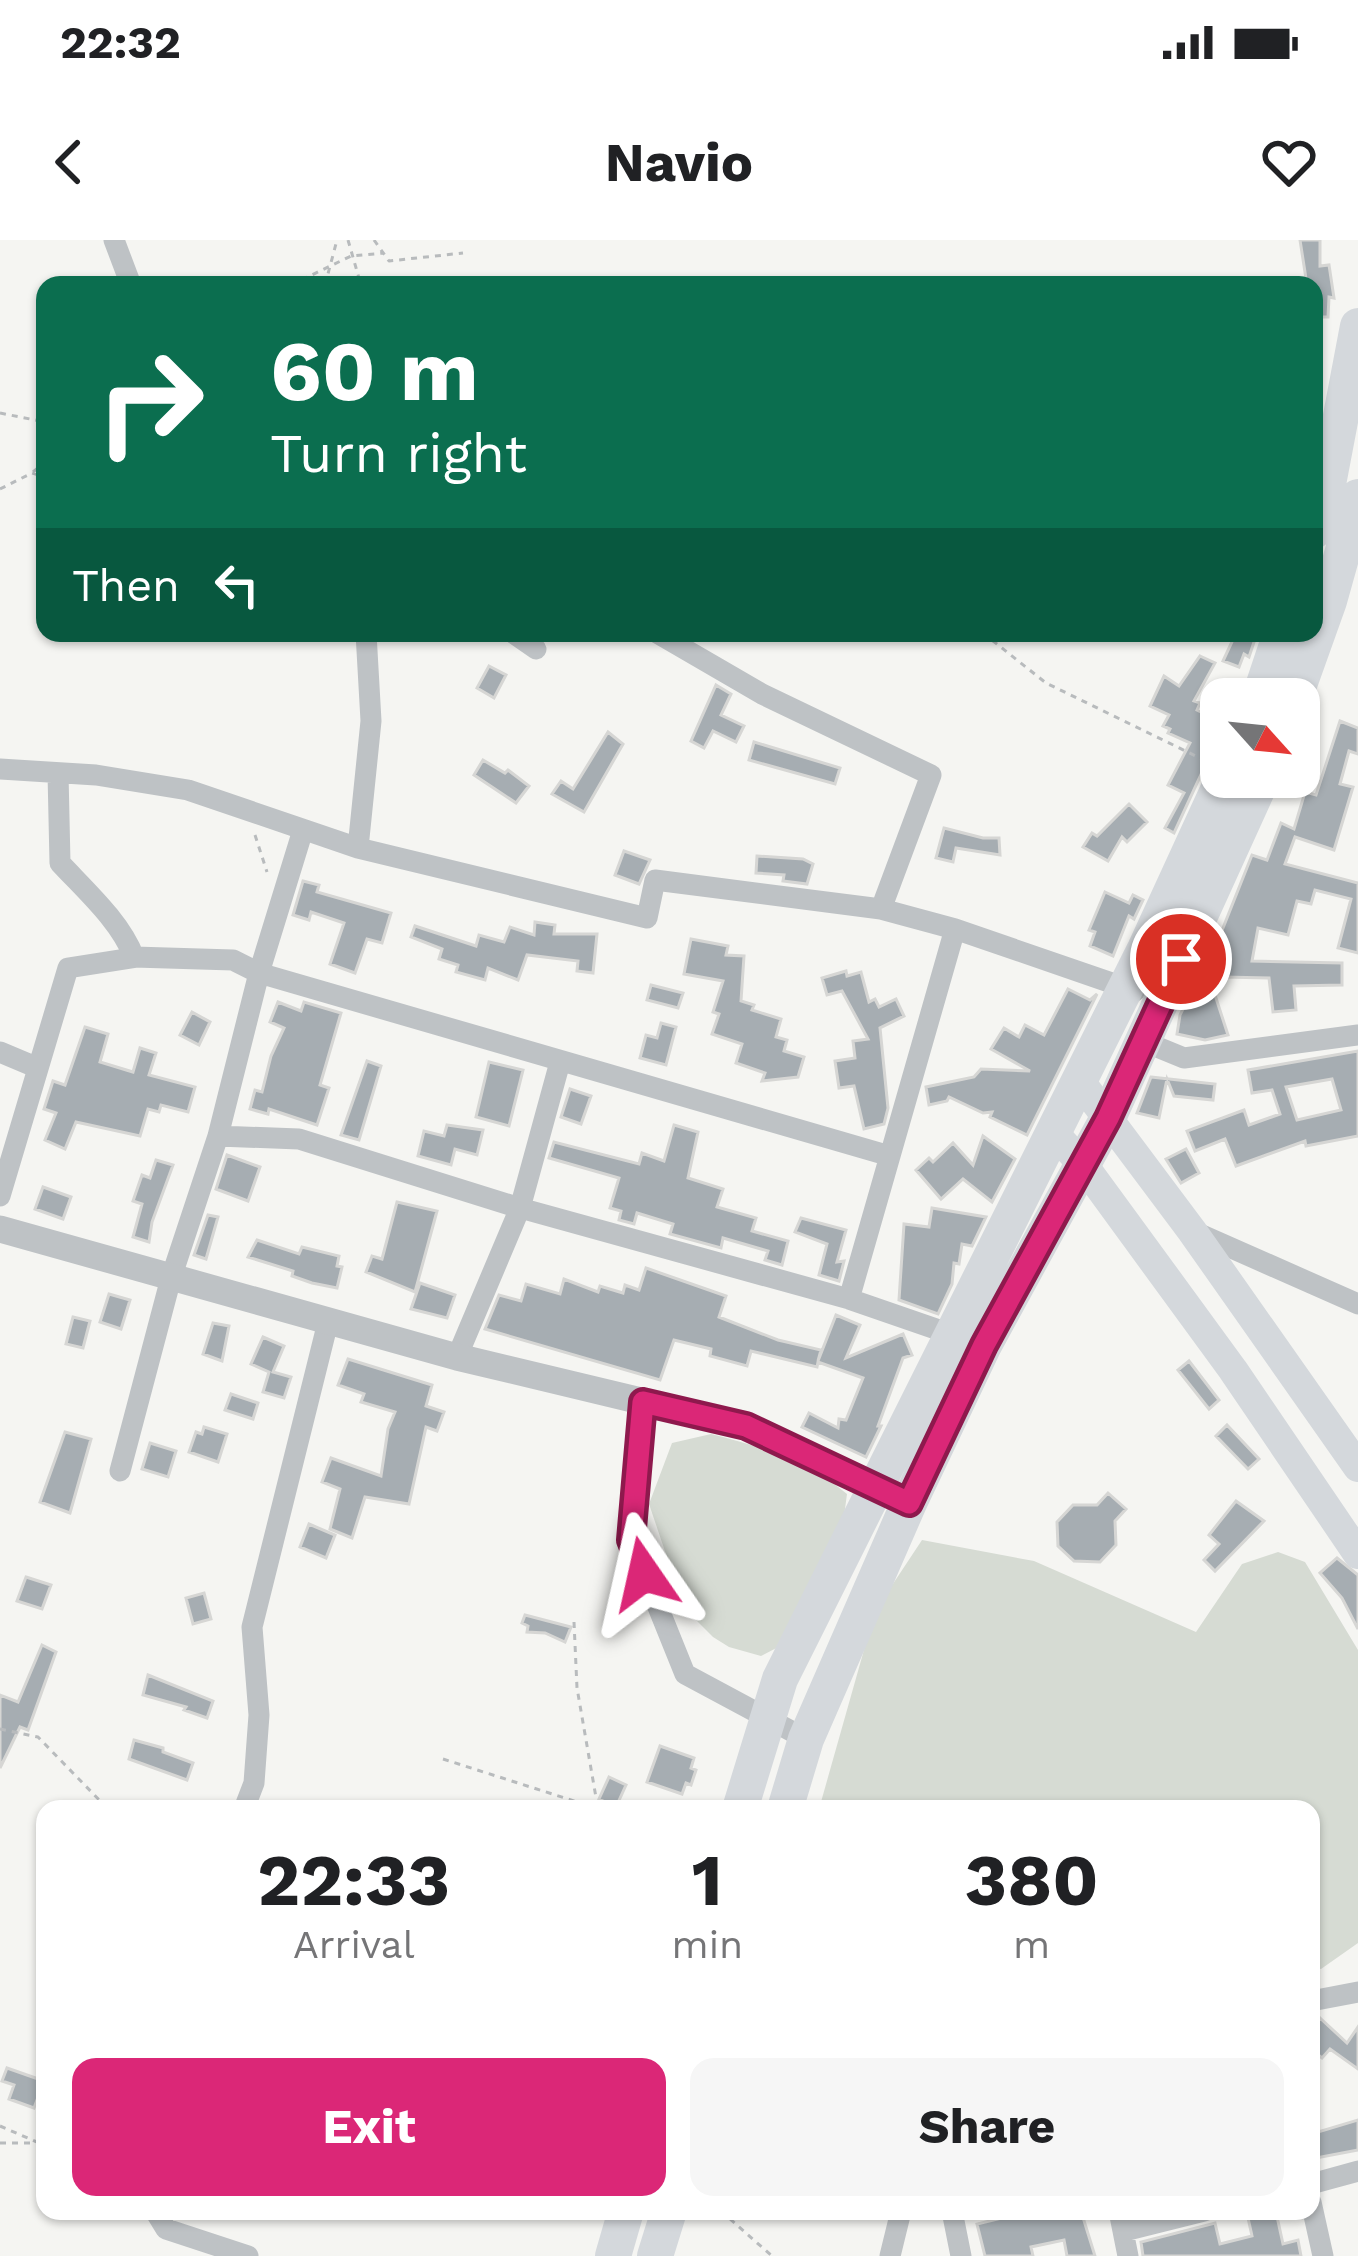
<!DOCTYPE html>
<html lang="en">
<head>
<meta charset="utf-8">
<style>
	body { margin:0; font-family:"Work Sans",sans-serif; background:#f6f6f6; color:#202124; height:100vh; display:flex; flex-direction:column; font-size:45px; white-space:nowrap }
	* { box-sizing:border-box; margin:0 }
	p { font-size:39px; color:#757577 }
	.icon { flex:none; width:66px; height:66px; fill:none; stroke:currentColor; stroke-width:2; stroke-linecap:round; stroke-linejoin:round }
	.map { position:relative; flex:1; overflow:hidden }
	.sheet { position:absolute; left:36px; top:1560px; width:1284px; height:420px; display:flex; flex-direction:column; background:#fff; border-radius:24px; box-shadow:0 3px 9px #0004 }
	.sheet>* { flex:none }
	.banner { position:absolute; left:36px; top:36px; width:1287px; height:366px; border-radius:24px; box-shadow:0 3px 9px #0004; background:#0b6e4f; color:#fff; overflow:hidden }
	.needle { width:78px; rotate:117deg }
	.tools { position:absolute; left:1200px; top:438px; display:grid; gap:24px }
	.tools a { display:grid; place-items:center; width:120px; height:120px; border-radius:24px; background:#fff; box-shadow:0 3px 9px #0004; font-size:60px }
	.pin { position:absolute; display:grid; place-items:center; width:102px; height:102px; color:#fff; margin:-51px; border:6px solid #fff; border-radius:50%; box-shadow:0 3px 12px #0007 }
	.me { position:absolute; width:132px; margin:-66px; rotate:349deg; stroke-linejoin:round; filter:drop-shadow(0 0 9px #0008) }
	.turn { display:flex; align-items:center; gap:42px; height:252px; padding:0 36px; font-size:54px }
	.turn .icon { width:156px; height:156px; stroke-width:2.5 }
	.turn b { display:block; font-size:84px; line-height:102px }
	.then { display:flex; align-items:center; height:114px; padding:0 36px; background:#0003; gap:24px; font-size:45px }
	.eta { display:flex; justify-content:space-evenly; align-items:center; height:204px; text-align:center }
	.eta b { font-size:72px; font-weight:700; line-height:84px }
	.button { display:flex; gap:24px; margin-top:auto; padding:24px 36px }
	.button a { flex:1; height:138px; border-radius:24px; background:#db2777; color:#fff; font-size:48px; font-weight:700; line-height:138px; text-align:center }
	.button a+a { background:#f6f6f6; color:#202124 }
	.status { display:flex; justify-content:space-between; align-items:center; height:84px; padding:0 60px; background:#fff; direction:ltr }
	.status svg { height:33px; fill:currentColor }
	header { display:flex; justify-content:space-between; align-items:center; height:156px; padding:0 36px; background:#fff; font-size:54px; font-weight:700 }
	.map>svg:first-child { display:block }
	.green { fill:#d6dbd3 }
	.building { fill:#a6adb2; stroke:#d6d6d4; stroke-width:3; fill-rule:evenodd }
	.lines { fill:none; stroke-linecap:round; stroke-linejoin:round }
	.path { stroke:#b8bbbd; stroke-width:3; stroke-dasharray:6 6; stroke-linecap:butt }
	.minor { stroke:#bec2c5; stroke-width:21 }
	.tertiary { stroke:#bec2c5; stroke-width:27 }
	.secondary { stroke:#d4d8dc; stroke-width:30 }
	.trunk { stroke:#d4d8dc; stroke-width:36 }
	.route-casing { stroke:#8e194d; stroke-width:30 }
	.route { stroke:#db2777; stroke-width:21 }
</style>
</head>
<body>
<div class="status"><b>22:32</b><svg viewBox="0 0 49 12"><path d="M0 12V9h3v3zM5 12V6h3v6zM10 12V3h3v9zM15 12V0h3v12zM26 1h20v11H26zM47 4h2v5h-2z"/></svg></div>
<header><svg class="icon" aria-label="back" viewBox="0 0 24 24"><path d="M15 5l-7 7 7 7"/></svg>Navio<svg class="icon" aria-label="heart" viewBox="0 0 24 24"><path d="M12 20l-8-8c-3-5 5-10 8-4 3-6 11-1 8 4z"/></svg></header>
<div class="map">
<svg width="1358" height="2016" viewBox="0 0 1358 2016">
	<rect width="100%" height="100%" fill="#f5f5f2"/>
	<!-- green -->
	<path class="green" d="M711,1194C762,1207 806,1219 847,1254L842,1291L786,1403L761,1416L729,1407L713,1397L692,1376L673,1335L649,1264L672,1203Z
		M922,1300L1034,1321L1196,1392L1242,1324L1278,1312L1305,1322L1358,1410V1703L1321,1729L1311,1727V1569H819L875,1371Z"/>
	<!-- building -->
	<path class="building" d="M1300,0H1320V26L1329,25L1334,58L1329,57L1328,77H1314V45H1307Z
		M1236,393H1257L1249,417L1244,414L1239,427L1223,421Z
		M1200,416L1215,423L1194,461L1200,463L1197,470L1221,482V515L1204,528L1174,593L1165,588L1184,553L1168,545L1190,503L1168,493L1170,489L1163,486L1169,475L1150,466L1164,436L1179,446Z
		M489,426L506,435L494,458L477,448Z
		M716,445L731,454L721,475L744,486L736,502L713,491L704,508L691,501Z
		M1340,481L1358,488V514L1349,511L1340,544L1353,547L1334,610L1295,597L1285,624L1358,643V713L1338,708L1351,659L1315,650L1311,664L1297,661L1288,695L1258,688L1252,721L1342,723V745L1294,746L1296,770L1273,772L1269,738L1223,737L1215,755L1228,795L1205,800L1177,794L1180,775L1208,720L1215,697L1219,698L1252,615L1267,620L1281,583L1294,589L1305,552L1316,555Z
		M608,492L623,504L584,572L552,554L561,541L573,549Z
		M754,502L840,528L835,544L749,520Z
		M483,520L505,533L508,530L529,546L516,563L474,535Z
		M1129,564L1147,582L1127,602L1122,597L1108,621L1083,607L1092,593L1097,596Z
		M944,588L983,598H999L1000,615L956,608L953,622L936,618Z
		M624,611L650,620L639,644L615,635Z
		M757,616L803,619L813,624L807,644L783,641L784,635L756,633Z
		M303,641L319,645L317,652L391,673L382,703L367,699L355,733L330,724L344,683L311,672L309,680L293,675Z
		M1105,652L1129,663L1133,655L1143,660L1134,679L1129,676L1113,716L1090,706L1095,692L1089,690Z
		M535,682L555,685L554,694H597L593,733L577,731L578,721L527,715L518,740L488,728L485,740L456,732L458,725L439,719L442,709L411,697L415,686L476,706L479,695L504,702L510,687L534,695Z
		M691,699L728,706L726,715L744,716L741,761L754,765L752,770L781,779L776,797L787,800L784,811L804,817L798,837L762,841L765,833L736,823L742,804L712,794L719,774L713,772L723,741L684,734Z
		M846,731L847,736L861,732L869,762L875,759L879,767L896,759L904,776L880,788L888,868L884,884L864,889L854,846L839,848L835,821L855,818L853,801L868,799L842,751L827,755L822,738Z
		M651,745L683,753L678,768L647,760Z
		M1068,749L1090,760L1097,754L1027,895L990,877L992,872L983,873L949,857L947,861L929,865L926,847L974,837L981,829L1030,831L991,809L1004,788L1019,797L1025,785L1044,795Z
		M278,762L301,771L304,762L341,773L320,845L329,848L317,885L269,869L268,874L250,869L255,850L262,852L271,816L284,788L270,782Z
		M192,772L210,782L199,805L180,795Z
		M661,783L676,787L666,825L640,818L646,795L657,798Z
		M85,787L108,794L100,822L133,832L140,808L156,813L149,835L195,847L188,872L161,865L159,872L148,869L140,896L76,882L65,909L45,900L56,873L44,869L53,841L65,845Z
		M1358,811V896L1306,906L1305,901L1236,926L1225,899L1195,911L1187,891L1244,870L1249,885L1280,874L1272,850L1252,853L1248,830ZM1332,839L1341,870L1297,880L1286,847Z
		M367,821L381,826L359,900L341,895Z
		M489,822L523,830L509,886L476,877Z
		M1151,837L1215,844L1213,860L1174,856L1167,839L1159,878L1137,873Z
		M570,849L591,856L581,884L561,877Z
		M447,885L483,890L477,915L455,909L451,925L418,916L424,891L444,896Z
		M674,885L698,892L688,938L723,949L717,967L756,978L752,991L788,1001L782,1025L765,1020L768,1011L723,998L721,1008L670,994L673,984L637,973L634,984L619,980L621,971L610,968L619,938L549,918L554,902L639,924L642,913L664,921Z
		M983,896L1015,919L992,962L963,939L941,959L916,930L929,918L933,922L953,903L973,925Z
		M1186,909L1199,933L1181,943L1166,919Z
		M227,915L260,927L248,961L216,949Z
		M156,920L173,925L152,982L149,1002L133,997L142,964L133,961L142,935L150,938Z
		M43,947L71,957L63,979L35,969Z
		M397,962L437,971L415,1052L366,1032L372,1016L382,1019Z
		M932,968L986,977L972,1006L962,1004L959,1024L954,1023L952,1044L938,1074L899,1060L904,984L929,987Z
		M208,975L218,977L206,1019L194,1015Z
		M801,978L846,990L837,1022L844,1021L839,1041L819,1035L827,1004L795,992Z
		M257,1000L299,1014L302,1007L339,1016L337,1026L342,1027L337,1048L312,1043L292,1036L293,1031L248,1017Z
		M646,1028L726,1056L719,1077L778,1100L821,1110L818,1121L836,1075L860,1085L846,1118L903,1094L912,1115L903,1118L878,1186H881L866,1217L802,1187L809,1173L838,1188L839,1179L846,1180L863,1138L818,1122L817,1127L751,1111L747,1126L710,1116L711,1109L674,1100L660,1140L485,1089L499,1055L521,1061L526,1044L560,1054L564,1039L598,1052L600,1046L623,1053L625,1045L639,1050Z
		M420,1043L455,1055L447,1078L411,1069Z
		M109,1054L130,1060L121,1089L100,1082Z
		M73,1077L90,1081L83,1108L66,1104Z
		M213,1083L229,1086L222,1121L203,1114Z
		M263,1097L284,1106L273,1132L291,1137L284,1158L263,1152L269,1132L251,1124Z
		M348,1119L432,1145L426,1166L444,1172L437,1191L426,1187L409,1264L365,1257L352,1298L330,1289L340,1249L322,1242L331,1218L381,1236L388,1189L395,1172L361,1162L364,1154L338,1145Z
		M1189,1121L1219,1160L1209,1169L1178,1130Z
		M231,1154L258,1163L253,1179L225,1170Z
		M1227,1185L1259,1219L1248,1229L1216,1196Z
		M204,1187L227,1194L218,1222L189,1212L196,1192L202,1194Z
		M65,1192L91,1199L70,1273L40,1262Z
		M150,1203L176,1211L168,1237L142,1229Z
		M1108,1253L1126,1269L1115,1281L1116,1305L1100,1322L1074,1321L1058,1306L1057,1282L1073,1265H1097Z
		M1236,1261L1264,1281L1215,1331L1204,1320L1219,1304L1209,1295Z
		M309,1284L335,1295L326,1318L300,1307Z
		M1337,1318L1358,1335V1389L1342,1358L1320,1333Z
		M26,1337L51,1345L42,1369L17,1361Z
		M204,1353L211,1379L193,1384L186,1358Z
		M525,1375L571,1387L565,1402L545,1393L527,1392L528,1386L522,1383Z
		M42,1405L56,1412L28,1490L20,1487L0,1528V1455L18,1462Z
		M148,1435L213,1461L207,1478L184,1470L186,1467L143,1455Z
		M134,1500L163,1508V1512L193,1523L187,1540L129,1519Z
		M660,1506L694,1518L691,1528L696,1530L691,1545L686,1543L682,1554L647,1542Z
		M609,1537L626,1545L616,1567L599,1559Z
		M1320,1778L1347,1803L1358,1787V1829L1330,1809L1322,1818L1311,1809V1788Z
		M7,1828L44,1841L34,1868L9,1859L14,1845L2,1841Z
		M1358,1880V1910L1311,1919V1894Z
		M996,1971H1081L1095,2016H1067L1064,2000L1031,2007L1033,2016H985L977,1984L998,1979Z
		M1276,1972L1283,2004L1298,2000L1301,2016H1143L1141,2002L1215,1983L1220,2004L1252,1996L1248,1978Z"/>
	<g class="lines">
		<!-- path -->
		<path class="path" d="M348,0L361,45
			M374,0L389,21L463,13
			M291,45L351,16L384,13
			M325,45L337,0
			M404,45L406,42L455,45
			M0,173L45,182
			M33,232L45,222
			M0,249L32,233L45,237
			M983,393L1046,443L1204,520
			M255,595L267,632
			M574,1382L577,1448L598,1569
			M0,1489L38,1497L108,1569
			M443,1519L596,1568
			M0,1886L37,1902
			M0,1903H45
			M721,1971L772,2016"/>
		<!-- minor -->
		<path class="minor" d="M114,0L131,45
			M513,393L536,409
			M657,393L762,454L931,535L881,669
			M0,529L96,535L188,550L358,608L647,678L655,640L881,669L955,689L1135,751
			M58,533L60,623C86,651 120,681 134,717L233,720L259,733L890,916
			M358,608L371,481L366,393
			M1145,802L1184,818L1358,795
			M0,812L38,828
			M218,896L299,899L520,968L849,1059L962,1098
			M0,956L68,728L138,717
			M1193,991L1358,1064
			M849,1059L955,689
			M457,1117L520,968L560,822
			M643,1162L631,1300L685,1434L806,1499
			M120,1231L171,1038L218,896L259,733L303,590
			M244,1569L254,1543L259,1475L252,1387L328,1082
			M1311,1761L1358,1752
			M1311,1944L1358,1931
			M1311,1962L1323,2016
			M155,1971L166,1989L248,2016
			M952,1971L961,2016
			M1119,1971L1128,2016
			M1124,1991L1204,1971
			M890,2016L901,1971"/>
		<!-- tertiary -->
		<path class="tertiary" d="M0,989L457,1117L745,1186L909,1263"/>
		<!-- secondary -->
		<path class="secondary" d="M1079,840L1192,991L1358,1227
			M1053,892L1084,926L1233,1130L1358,1314"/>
		<!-- trunk -->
		<path class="trunk" d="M1314,291L1326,255L1358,86
			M1259,459L1281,393
			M1294,459L1329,361L1358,257
			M740,1569L780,1439L1145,709L1224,537
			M785,1569L806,1499L909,1263L984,1105L1108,878L1263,537
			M613,2016L626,1971
			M655,2016L669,1971"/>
	</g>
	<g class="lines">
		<defs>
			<path id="route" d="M644,1334L631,1300L643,1162L746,1186L909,1263L984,1105L1108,878L1181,719"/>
		</defs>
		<!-- route casing -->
		<use href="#route" class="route-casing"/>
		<!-- route -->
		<use href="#route" class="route"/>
	</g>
</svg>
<div class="tools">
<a><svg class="needle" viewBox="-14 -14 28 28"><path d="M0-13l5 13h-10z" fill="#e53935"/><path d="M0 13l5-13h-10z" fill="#757577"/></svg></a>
</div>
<div class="pin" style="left:1181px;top:719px;background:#d93025"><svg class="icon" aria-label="arrive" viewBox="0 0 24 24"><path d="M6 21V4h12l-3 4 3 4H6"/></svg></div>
<svg class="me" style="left:644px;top:1334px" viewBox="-20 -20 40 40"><path d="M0-17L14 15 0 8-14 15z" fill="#db2777" stroke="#fff" stroke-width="4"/></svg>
<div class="banner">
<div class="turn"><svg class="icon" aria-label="right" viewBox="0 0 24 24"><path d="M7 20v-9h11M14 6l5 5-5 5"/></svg><div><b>60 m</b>Turn right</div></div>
<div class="then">Then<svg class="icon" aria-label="left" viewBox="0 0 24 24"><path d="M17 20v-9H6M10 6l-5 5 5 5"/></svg></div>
</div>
<section class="sheet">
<div class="eta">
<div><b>22:33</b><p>Arrival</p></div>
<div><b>1</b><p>min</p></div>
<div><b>380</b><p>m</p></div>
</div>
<div class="button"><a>Exit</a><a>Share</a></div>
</section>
</div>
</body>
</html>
